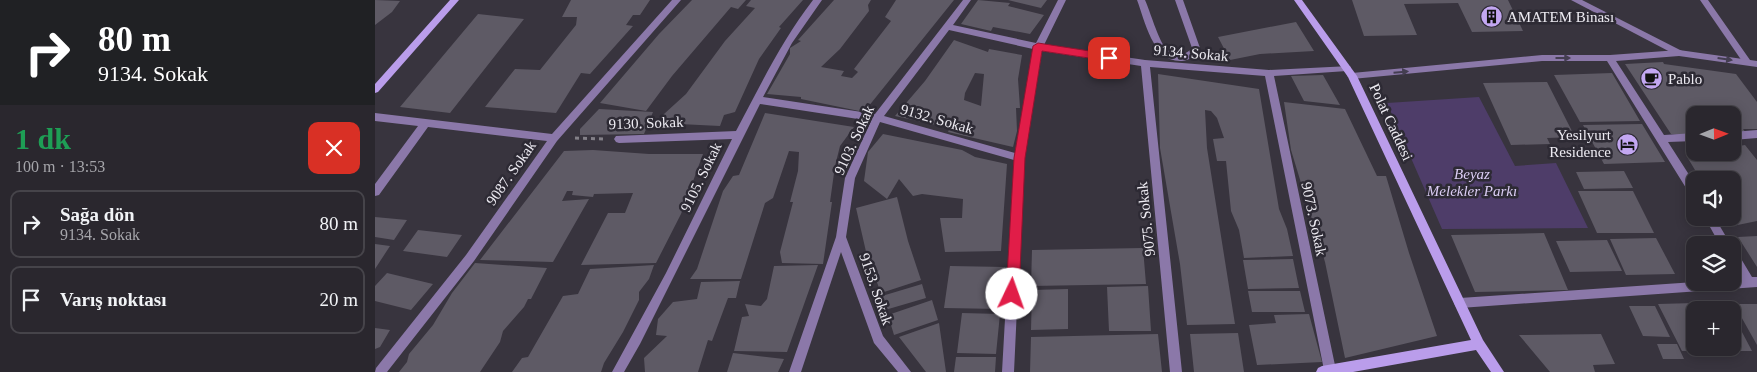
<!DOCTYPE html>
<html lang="tr">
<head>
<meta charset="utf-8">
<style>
	body { margin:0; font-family:"Times New Roman",serif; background:#322f36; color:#f1f3f6; height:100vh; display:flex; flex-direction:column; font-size:19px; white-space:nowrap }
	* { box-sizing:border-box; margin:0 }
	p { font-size:16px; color:#a5a5aa }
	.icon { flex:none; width:28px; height:28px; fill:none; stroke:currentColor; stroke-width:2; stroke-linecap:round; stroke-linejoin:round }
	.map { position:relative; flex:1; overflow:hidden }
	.sheet { display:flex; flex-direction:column; background:#2a272e; width:375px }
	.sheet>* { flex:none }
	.top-card { background:#202124; color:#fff; overflow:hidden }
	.needle { width:32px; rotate:89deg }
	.controls { position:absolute; left:1311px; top:106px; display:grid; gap:10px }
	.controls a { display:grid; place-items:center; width:55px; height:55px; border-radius:10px; background:#2a272e; box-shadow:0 2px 12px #0003,0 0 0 1px #46444a; font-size:25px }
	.pin { position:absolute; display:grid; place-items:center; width:42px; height:42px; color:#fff; margin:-21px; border-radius:10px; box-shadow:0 2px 8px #0006 }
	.me { position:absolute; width:55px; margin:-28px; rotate:3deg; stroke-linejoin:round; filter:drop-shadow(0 0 4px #0008) }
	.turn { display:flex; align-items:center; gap:18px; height:105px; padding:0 15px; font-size:22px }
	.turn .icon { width:65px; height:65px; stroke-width:2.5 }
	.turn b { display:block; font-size:35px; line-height:42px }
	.round { display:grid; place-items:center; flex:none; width:52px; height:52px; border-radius:10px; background:#322f36 }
	.overview { display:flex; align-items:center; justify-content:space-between; height:85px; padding:0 15px }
	h1 { font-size:30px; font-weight:600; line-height:38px; color:#1e9e55 }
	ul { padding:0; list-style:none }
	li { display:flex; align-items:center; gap:15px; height:68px; margin:0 10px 8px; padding:0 5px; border:2px solid #46444a; border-radius:10px }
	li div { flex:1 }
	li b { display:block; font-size:19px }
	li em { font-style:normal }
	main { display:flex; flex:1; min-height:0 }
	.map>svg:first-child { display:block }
	.green { fill:#4e3d69 }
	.building { fill:#5e5a65; fill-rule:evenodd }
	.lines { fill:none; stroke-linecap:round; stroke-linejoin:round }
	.path { stroke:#838088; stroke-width:3; stroke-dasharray:4 4; stroke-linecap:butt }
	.lane { fill:#8b78a9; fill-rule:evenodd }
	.street { fill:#8b78a9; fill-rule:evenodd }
	.secondary { fill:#ba9deb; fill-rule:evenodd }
	.oneway { fill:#443e51 }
	.route { fill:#e11d48; stroke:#92132f }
	.labels { text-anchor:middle; stroke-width:5; stroke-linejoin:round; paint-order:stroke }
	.poi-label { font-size:15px; fill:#edebf2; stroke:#2d2a34; text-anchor:start }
	.street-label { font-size:15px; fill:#edebf2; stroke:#2d2a34 }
	.park-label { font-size:15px; font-style:italic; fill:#dbcdf4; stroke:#2d2a34 }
</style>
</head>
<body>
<main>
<section class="sheet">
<div class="top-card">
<div class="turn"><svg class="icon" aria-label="right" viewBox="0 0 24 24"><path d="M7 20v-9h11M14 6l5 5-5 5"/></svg><div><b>80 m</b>9134. Sokak</div></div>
</div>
<div class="overview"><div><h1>1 dk</h1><p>100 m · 13:53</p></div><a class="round" style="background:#d93025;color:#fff"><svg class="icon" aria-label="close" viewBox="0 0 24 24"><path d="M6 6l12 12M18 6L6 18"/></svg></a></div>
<ul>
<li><svg class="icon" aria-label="right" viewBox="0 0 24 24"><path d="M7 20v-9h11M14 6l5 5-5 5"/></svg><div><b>Sağa dön</b><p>9134. Sokak</p></div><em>80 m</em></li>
<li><svg class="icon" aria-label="arrive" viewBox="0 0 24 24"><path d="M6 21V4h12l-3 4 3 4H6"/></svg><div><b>Varış noktası</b></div><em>20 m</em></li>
</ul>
</section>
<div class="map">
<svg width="1382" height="372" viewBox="0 0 1382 372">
	<rect width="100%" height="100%" fill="#38343e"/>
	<!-- green -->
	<path class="green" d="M1104,97L1140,166L1181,163L1213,228L1067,229L1012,103Z"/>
	<!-- building -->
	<path class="building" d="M0,0L25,1L17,12L0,25Z
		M196,0H275L265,15H258L251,25L258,26L215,74L206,73L181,113L110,107L140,69L165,70L201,25L202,17H187Z
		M317,0H371L363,9L356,7L297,76L271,111L225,103L284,34Z
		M376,0H428L404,27L406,28L384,59L360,112L349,115L345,126L284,123L289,114L311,94L350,41L380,8L371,6Z
		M459,0H496L493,5L494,11L465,49L446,67L469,71L466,76L477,78L483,72L479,69L516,21L510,17L521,0H579L489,112L426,99V97L392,94L415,54V48L426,41L423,40Z
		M603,0L635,3L633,6L669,15L655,34L618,27L616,31L586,24Z
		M633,0H672L666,8Z
		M977,0H1133L1148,31L1097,32L1083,3L1029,4L1042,35L989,36Z
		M103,14L149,19L75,113L25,107Z
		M921,22L939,51L885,54L855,60L843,37Z
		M579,40L613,52L614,49L647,55L643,79L645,108H641L642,131L638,147L573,132L575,128L520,116L550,81ZM600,73L609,74L606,106L589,100L590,93Z
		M1288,62L1289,64L1361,74L1382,102V129H1368L1371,133L1358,134V115H1320V136L1296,134L1250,64Z
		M1237,73L1265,121L1205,122L1179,75Z
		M783,74L884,89L904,209L912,229L918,256L869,258L864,230L856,211L851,161H842L838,139L849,138L842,118L836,111L830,110L832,148L860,324L812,325L805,264L785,148Z
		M948,75L965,105L929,101L916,76Z
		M1172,82L1200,137L1172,138L1175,144L1136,145L1108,83Z
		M909,102L970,109L1002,176H1011L1034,253L1062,336L970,358L950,262L916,150Z
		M224,109L278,112L269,134L205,135V129Z
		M390,113L479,127L465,146L460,166L455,202H457L448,264L407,263L405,252L418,202H415L423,171L424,152L414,151L398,198L390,203L366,279H315L322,269L348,191L358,176L364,175Z
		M1267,124L1290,162L1229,164L1208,125Z
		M508,134L587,150L600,157L632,164L626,251L570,252L565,218H587L588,199L547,194L538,196L524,179L512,199L489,181L493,152Z
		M1370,145L1382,160V221L1353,227L1347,218H1358V180H1326L1311,155L1358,152V147Z
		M218,150L274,154H328L306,214L281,263L206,265L233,213H250L258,193L219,194L218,197L197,195L198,191H192L187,201L214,199L178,262L105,260L189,151Z
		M1249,171L1258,188L1209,189L1201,172Z
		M1203,191H1258L1279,233H1222Z
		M522,197L533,241L546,280L506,293L492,256L481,208Z
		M0,217L32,220L19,240L0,237Z
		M43,230L87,235L72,257L28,251Z
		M1169,233L1193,290L1100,292L1076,235Z
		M1382,236V267L1363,237Z
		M1281,238L1300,274L1251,275L1235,239Z
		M1232,240L1247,271L1195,272L1181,241Z
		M0,244L15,246L0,269Z
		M768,248L771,284L656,286L657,250Z
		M918,259L924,288L873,289L868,260Z
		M100,263L172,268L156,299H153L149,307L128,331L125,342L105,372H24L32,362L34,354L58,325L77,293Z
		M279,265L274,279L264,292V300L248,332L229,363L226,372H137L147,358L153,357L188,296L203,294L215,269Z
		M443,265L412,352L359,351L367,317L374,316L370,304L386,306L392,299L399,266Z
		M575,266L630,267L626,309L569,308Z
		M12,273L58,284L36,310L0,301V286Z
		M365,281L361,298H353L337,341L333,340L323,372H270L269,358L292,336L281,335L283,319L298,302L322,299L326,282Z
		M547,284L551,298L510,310L507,296Z
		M773,286L776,331H734L732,287Z
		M693,289V329L656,330L657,290Z
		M873,291H925L930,312H877Z
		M557,300L563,320L519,335L513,315Z
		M1350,301L1355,310H1327L1323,302Z
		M1320,303L1323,310H1320V348H1344L1345,350L1307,351L1283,304Z
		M1359,304H1382V345Z
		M1254,306H1280L1295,337L1268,336Z
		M587,313L625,314L621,354L582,353Z
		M934,314L947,362L882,365L874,325L901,323L899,315Z
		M1358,315L1377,351H1349L1347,348H1358Z
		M564,323L571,372H551L524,337Z
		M0,328L15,330L5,347L0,349Z
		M863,333L869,372H819L815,334Z
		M783,334L787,372H655L656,337Z
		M1226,334L1240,364L1218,365L1220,372H1175L1144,335Z
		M1282,344H1302L1309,359H1288Z
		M358,353L409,359L403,372H352Z
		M581,357H621L620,372H579Z"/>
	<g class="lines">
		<!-- path -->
		<path class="path" d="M200,138L229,139"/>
		<!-- lane -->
		<path class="lane" d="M762,0H770C775,11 783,39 790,47C797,56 810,57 817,48L800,0H808L825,48C821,55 816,60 807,61C778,63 770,21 762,0Z
			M1196,0H1207L1307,51L1308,53L1304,56L1301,55Z
			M1325,0H1333L1375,60L1376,62L1375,64H1369Z"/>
		<!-- street -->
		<path class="street" d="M297,0H306L182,141L99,261L12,372H0L1,368L91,255L172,141L53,127L4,195L0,196V184L43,126L0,121V113L177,134Z
			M438,0H447L417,43L388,97L500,114L588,0H596L578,25L661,43L683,0H691L669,45L770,60L894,70L975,66L976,68L972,71L899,76L961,370L960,372H950L949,370L890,76L775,67L807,372H795L766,66L667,51L649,158L639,372H627L639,160L505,122L480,178L471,237L508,336L536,372H523L499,343L466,252L426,372H414L461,237L470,178L496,121L385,104L265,344L249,372H237L291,273L357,139L244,143L241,142L239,139L241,136L361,131C385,86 407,40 438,0ZM574,30L658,49L640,153L509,116Z
			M1304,50L1382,61V67L1304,56L1241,61L1289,135L1320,133V141L1293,142L1320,184V197L1316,196L1232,61H1167L977,79L972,76L977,73L1167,55H1235Z
			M1382,130V138L1358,140V132Z
			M1330,218H1340L1356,245H1345Z
			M1358,250L1362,252L1377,277H1382V287L1085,308L1081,307L1079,303L1081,299L1085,298L1320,282H1358V279L1366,278L1358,264Z"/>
		<!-- secondary -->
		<path class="secondary" d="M75,0H84L3,92L0,93V84Z
			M919,0H927L982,76L1108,340L1129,372H1116L1101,350L978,372H941L943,368L947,366L1096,340L973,77Z"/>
	</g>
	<!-- one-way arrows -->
	<defs><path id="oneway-solid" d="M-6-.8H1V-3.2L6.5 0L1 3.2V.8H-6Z" transform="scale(1.25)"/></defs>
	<g class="oneway">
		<use href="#oneway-solid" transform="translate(1188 58)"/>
		<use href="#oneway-solid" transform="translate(1350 59) rotate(8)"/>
		<use href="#oneway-solid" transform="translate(1026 72) rotate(-5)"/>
	</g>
	<!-- route -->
	<path class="route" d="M663,43L734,54L740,58L734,61L667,51L650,158L644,294L637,300L631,294L639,158L658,46Z"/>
	<!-- icons -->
	<defs>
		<symbol id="building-disc" viewBox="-11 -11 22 22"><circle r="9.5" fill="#c3a7f2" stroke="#2d2a34"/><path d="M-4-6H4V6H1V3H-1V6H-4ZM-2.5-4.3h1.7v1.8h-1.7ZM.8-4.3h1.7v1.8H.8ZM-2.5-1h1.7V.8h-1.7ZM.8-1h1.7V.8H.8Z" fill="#111"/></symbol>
		<symbol id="cafe-disc" viewBox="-11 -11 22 22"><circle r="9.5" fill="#c3a7f2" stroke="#2d2a34"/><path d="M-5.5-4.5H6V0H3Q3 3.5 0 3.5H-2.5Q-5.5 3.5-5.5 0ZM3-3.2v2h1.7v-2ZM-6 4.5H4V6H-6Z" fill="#111"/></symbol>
		<symbol id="hotel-disc" viewBox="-11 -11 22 22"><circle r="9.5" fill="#c3a7f2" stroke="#2d2a34"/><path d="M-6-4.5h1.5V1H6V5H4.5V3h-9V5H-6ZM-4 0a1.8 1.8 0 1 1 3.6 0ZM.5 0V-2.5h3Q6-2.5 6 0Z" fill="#111"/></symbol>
	</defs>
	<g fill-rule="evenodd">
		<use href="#building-disc" x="1104" y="4" width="25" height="25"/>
		<use href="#cafe-disc" x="1264" y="66" width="25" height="25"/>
		<use href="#hotel-disc" x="1240" y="132" width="25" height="25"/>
	</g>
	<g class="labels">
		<!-- poi labels -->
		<g class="poi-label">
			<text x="1132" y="22">AMATEM Binası</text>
			<text x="1293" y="84">Pablo</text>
			<text x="1236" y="140" text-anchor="end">Yesilyurt<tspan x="1236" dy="17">Residence</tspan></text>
		</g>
		<!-- street labels -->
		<g class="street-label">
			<text transform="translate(816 53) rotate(5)" y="5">9134. Sokak</text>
			<text transform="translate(562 119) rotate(16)" y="5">9132. Sokak</text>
			<text transform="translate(1016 122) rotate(65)" y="5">Polat Caddesi</text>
			<text transform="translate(271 123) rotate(-2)" y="5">9130. Sokak</text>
			<text transform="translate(479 140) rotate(-65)" y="5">9103. Sokak</text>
			<text transform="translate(136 173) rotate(-55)" y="5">9087. Sokak</text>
			<text transform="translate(326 177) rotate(-64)" y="5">9105. Sokak</text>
			<text transform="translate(771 219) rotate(-96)" y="5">9075. Sokak</text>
			<text transform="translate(939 219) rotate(78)" y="5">9073. Sokak</text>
			<text transform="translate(501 289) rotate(71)" y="5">9153. Sokak</text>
		</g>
		<!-- park labels -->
		<g class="park-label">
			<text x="1097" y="179">Beyaz<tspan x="1097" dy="17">Melekler Parkı</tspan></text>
		</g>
	</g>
</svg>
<div class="controls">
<a><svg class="needle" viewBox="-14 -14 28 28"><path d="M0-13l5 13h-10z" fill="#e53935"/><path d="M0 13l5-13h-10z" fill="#a5a5aa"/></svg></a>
<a><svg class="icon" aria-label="sound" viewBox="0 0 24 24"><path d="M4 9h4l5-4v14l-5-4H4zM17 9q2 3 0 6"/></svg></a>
<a><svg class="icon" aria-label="layers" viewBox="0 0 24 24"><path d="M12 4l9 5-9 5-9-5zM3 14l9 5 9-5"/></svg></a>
<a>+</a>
</div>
<div class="pin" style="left:734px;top:58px;background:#d93025"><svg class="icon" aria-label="arrive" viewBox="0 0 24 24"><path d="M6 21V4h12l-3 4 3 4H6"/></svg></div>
<svg class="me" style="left:637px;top:294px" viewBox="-20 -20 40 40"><circle r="19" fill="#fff"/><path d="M0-13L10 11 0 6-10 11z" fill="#e11d48"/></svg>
</div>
</main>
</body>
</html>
